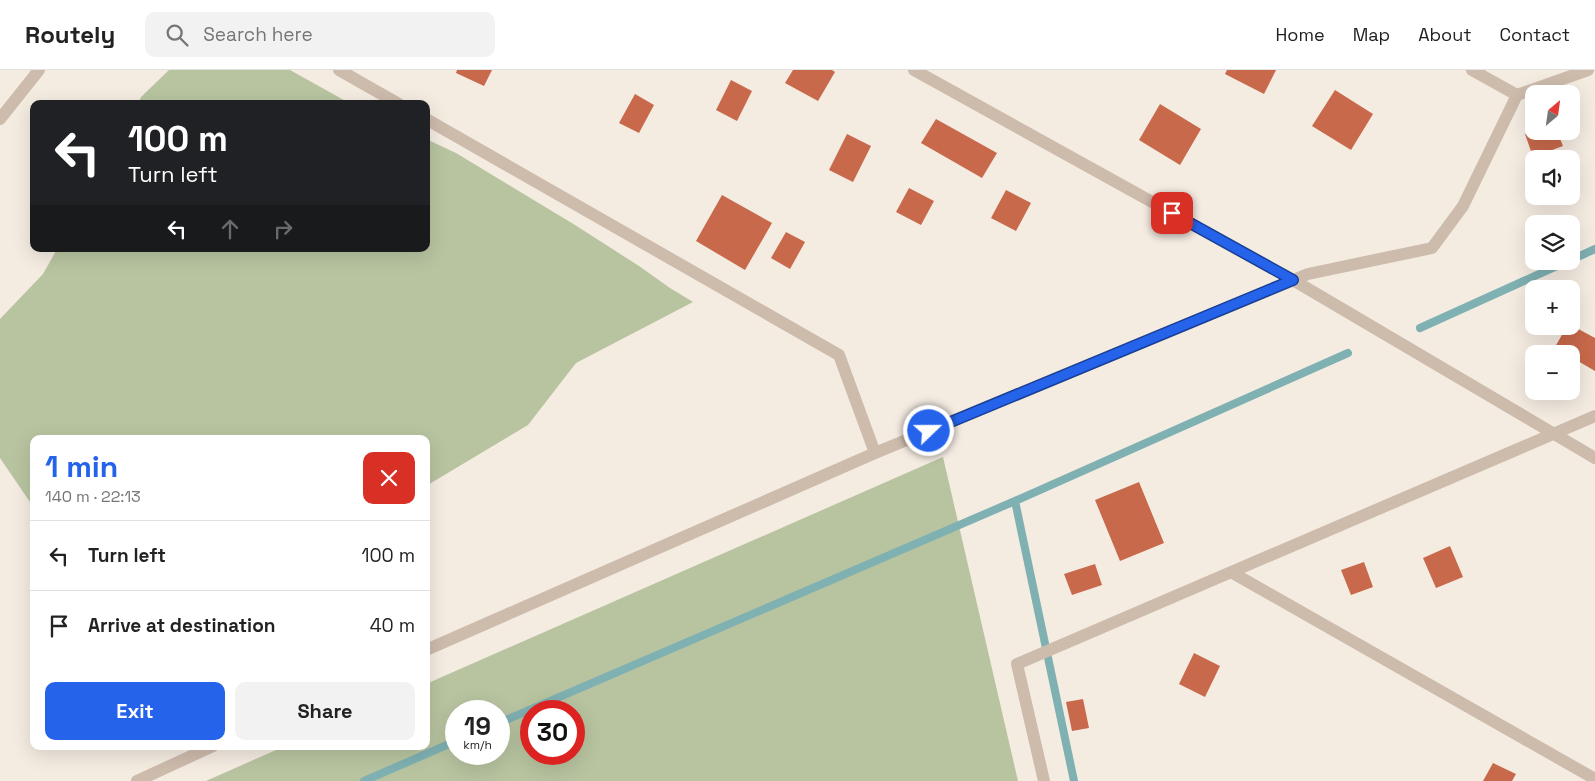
<!DOCTYPE html>
<html lang="en">
<head>
<meta charset="utf-8">
<style>
	body { margin:0; font-family:"Space Grotesk",sans-serif; background:#f2f2f2; color:#222; height:100vh; display:flex; flex-direction:column; font-size:19px; white-space:nowrap }
	* { box-sizing:border-box; margin:0 }
	p { font-size:16px; color:#767676 }
	.icon { flex:none; width:28px; height:28px; fill:none; stroke:currentColor; stroke-width:2; stroke-linecap:round; stroke-linejoin:round }
	.map { position:relative; flex:1; overflow:hidden }
	.panel { position:absolute; left:30px; top:365px; width:400px; height:315px; display:flex; flex-direction:column; background:#fff; border-radius:10px; box-shadow:0 5px 20px #0002 }
	.panel>* { flex:none }
	.top-card { position:absolute; left:30px; top:30px; width:400px; height:152px; border-radius:10px; box-shadow:0 5px 20px #0002; background:#202124; color:#fff; overflow:hidden }
	.needle { width:32px; rotate:29deg }
	.tools { position:absolute; left:1525px; top:15px; display:grid; gap:10px }
	.tools a { display:grid; place-items:center; width:55px; height:55px; border-radius:10px; background:#fff; box-shadow:0 5px 20px #0002; font-size:25px }
	.speed { position:absolute; left:445px; top:630px; display:flex; gap:10px; font-size:25px; font-weight:700; text-align:center }
	.speed>* { display:grid; place-content:center; width:65px; height:65px; border-radius:50%; background:#fff; box-shadow:0 5px 20px #0002; line-height:1 }
	.speed small { font-size:12px; font-weight:400 }
	.speed .limit { border:8px solid #d22; background:#fff; color:#111 }
	.pin { position:absolute; display:grid; place-items:center; width:42px; height:42px; color:#fff; margin:-21px; border-radius:10px; box-shadow:0 2px 8px #0006 }
	.me { position:absolute; width:55px; margin:-28px; rotate:68deg; stroke-linejoin:round; filter:drop-shadow(0 0 4px #0008) }
	.turn { display:flex; align-items:center; gap:18px; height:105px; padding:0 15px; font-size:22px }
	.turn .icon { width:65px; height:65px; stroke-width:2.5 }
	.turn b { display:block; font-size:35px; line-height:42px }
	.lanes { display:flex; align-items:center; height:48px; padding:0 15px; background:#0003; justify-content:center; gap:25px; direction:ltr }
	.lanes .off { opacity:.35 }
	.round { display:grid; place-items:center; flex:none; width:52px; height:52px; border-radius:10px; background:#f2f2f2 }
	.head { display:flex; align-items:center; justify-content:space-between; height:85px; padding:0 15px }
	h1 { font-size:30px; font-weight:600; line-height:38px; color:#2563eb }
	.button { display:flex; gap:10px; margin-top:auto; padding:10px 15px }
	.button a { flex:1; height:58px; border-radius:10px; background:#2563eb; color:#fff; font-size:20px; font-weight:600; line-height:58px; text-align:center }
	.button a+a { background:#f2f2f2; color:#222 }
	ul { padding:0; list-style:none }
	li { display:flex; align-items:center; gap:15px; height:70px; padding:0 15px; border-top:1px solid #e0e0e0 }
	li div { flex:1 }
	li b { display:block; font-size:19px }
	li em { font-style:normal }
	header { display:flex; align-items:center; gap:30px; box-sizing:border-box; height:70px; padding:0 25px; background:#fff; border-bottom:1px solid #e0e0e0 }
	header strong { font-size:24px }
	nav { display:flex; gap:28px; margin-inline-start:auto; font-size:18px }
	.search { width:350px; height:45px; background:#f2f2f2; display:flex; align-items:center; gap:12px; box-sizing:border-box; padding:0 18px; border-radius:10px; color:#767676; font-size:19px }
	.map>svg:first-child { display:block }
	.green { fill:#b8c4a0; fill-rule:evenodd }
	.lines { fill:none; stroke-linecap:round; stroke-linejoin:round }
	.stream { stroke:#7fb0b2; stroke-width:8 }
	.building { fill:#c8694b }
	.street { stroke:#cdbbac; stroke-width:12 }
	.route-casing { stroke:#184099; stroke-width:12 }
	.route { stroke:#2563eb; stroke-width:9 }
</style>
</head>
<body>
<header>
<strong>Routely</strong>
<div class="search"><svg class="icon" aria-label="search" viewBox="0 0 24 24"><circle cx="10" cy="10" r="6"/><path d="M15 15l6 6"/></svg>Search here</div>
<nav><a>Home</a><a>Map</a><a>About</a><a>Contact</a></nav>
</header>
<div class="map">
<svg width="1595" height="711" viewBox="0 0 1595 711">
	<rect width="100%" height="100%" fill="#f4ebe1"/>
	<!-- green -->
	<path class="green" d="M169,0H290L351,34H138L141,27Z
		M426,69L456,83L575,155L639,196L670,218L693,232L576,293L528,355L426,416V369H34V436L32,435L0,388V249L43,204L57,179H426Z
		M943,387L1018,711H206L285,676H426V614ZM456,641H499V684H456ZM531,641H574V684H531Z"/>
	<g class="lines">
		<!-- stream -->
		<path class="stream" d="M1571,190L1595,179
			M1420,258L1568,191
			M1015,431L1074,711
			M499,653L1015,431L1348,283
			M364,711L456,671"/>
	</g>
	<!-- building -->
	<path class="building" d="M457,0H492L484,16L456,3Z
		M793,0H832L835,2L818,31L785,13Z
		M1227,0H1276L1264,24L1225,4Z
		M731,10L752,21L737,51L716,40Z
		M1335,20L1373,44L1351,80L1312,56Z
		M635,24L654,35L639,63L619,53Z
		M1160,34L1201,59L1180,95L1139,70Z
		M936,49L997,83L982,108L921,73Z
		M1533,61H1557L1563,76L1533,87L1525,64Z
		M847,64L871,76L853,112L829,100Z
		M909,118L934,131L921,155L896,142Z
		M1006,120L1031,133L1016,161L991,148Z
		M722,125L772,153L745,200L696,171Z
		M786,162L805,172L790,199L771,188Z
		M1571,255L1595,268V301L1571,287V284H1566L1555,277L1567,256H1571Z
		M1139,412L1164,473L1120,491L1095,430Z
		M1450,476L1463,507L1436,518L1423,488Z
		M1364,492L1373,517L1351,525L1341,500Z
		M1095,494L1102,515L1072,525L1064,504Z
		M1194,583L1220,596L1205,627L1179,614Z
		M1083,629L1089,658L1072,661L1066,632Z
		M1493,693L1516,704L1512,711H1483Z"/>
	<g class="lines">
		<!-- street -->
		<path class="street" d="M339,0L399,34
			M914,0L1293,210L1595,388
			M1472,0L1517,25
			M0,49L39,0
			M426,49L839,285L875,383
			M1231,502L1595,709
			M426,580L875,383L1308,204L1432,178L1463,136L1517,25L1588,0
			M137,711L213,676
			M1044,711L1017,594L1595,346"/>
	</g>
	<g class="lines">
		<defs>
			<path id="route" d="M929,361L1293,210L1172,143"/>
		</defs>
		<!-- route casing -->
		<use href="#route" class="route-casing"/>
		<!-- route -->
		<use href="#route" class="route"/>
	</g>
</svg>
<div class="tools">
<a><svg class="needle" viewBox="-14 -14 28 28"><path d="M0-13l5 13h-10z" fill="#e53935"/><path d="M0 13l5-13h-10z" fill="#767676"/></svg></a>
<a><svg class="icon" aria-label="sound" viewBox="0 0 24 24"><path d="M4 9h4l5-4v14l-5-4H4zM17 9q2 3 0 6"/></svg></a>
<a><svg class="icon" aria-label="layers" viewBox="0 0 24 24"><path d="M12 4l9 5-9 5-9-5zM3 14l9 5 9-5"/></svg></a>
<a>+</a>
<a>−</a>
</div>
<div class="speed"><div>19<small>km/h</small></div><div class="limit">30</div></div>
<div class="pin" style="left:1172px;top:143px;background:#d93025"><svg class="icon" aria-label="arrive" viewBox="0 0 24 24"><path d="M6 21V4h12l-3 4 3 4H6"/></svg></div>
<svg class="me" style="left:929px;top:361px" viewBox="-20 -20 40 40"><circle r="17" fill="#2563eb" stroke="#fff" stroke-width="3"/><path d="M0-11L8 9 0 5-8 9z" fill="#fff"/></svg>
<div class="top-card">
<div class="turn"><svg class="icon" aria-label="left" viewBox="0 0 24 24"><path d="M17 20v-9H6M10 6l-5 5 5 5"/></svg><div><b>100 m</b>Turn left</div></div>
<div class="lanes"><svg class="icon" aria-label="left" viewBox="0 0 24 24"><path d="M17 20v-9H6M10 6l-5 5 5 5"/></svg><svg class="icon off" aria-label="ahead" viewBox="0 0 24 24"><path d="M12 20V5M6 11l6-6 6 6"/></svg><svg class="icon off" aria-label="right" viewBox="0 0 24 24"><path d="M7 20v-9h11M14 6l5 5-5 5"/></svg></div>
</div>
<section class="panel">
<div class="head"><div><h1>1 min</h1><p>140 m · 22:13</p></div><a class="round" style="background:#d93025;color:#fff"><svg class="icon" aria-label="close" viewBox="0 0 24 24"><path d="M6 6l12 12M18 6L6 18"/></svg></a></div>
<ul>
<li><svg class="icon" aria-label="left" viewBox="0 0 24 24"><path d="M17 20v-9H6M10 6l-5 5 5 5"/></svg><div><b>Turn left</b></div><em>100 m</em></li>
<li><svg class="icon" aria-label="arrive" viewBox="0 0 24 24"><path d="M6 21V4h12l-3 4 3 4H6"/></svg><div><b>Arrive at destination</b></div><em>40 m</em></li>
</ul>
<div class="button"><a>Exit</a><a>Share</a></div>
</section>
</div>
</body>
</html>
